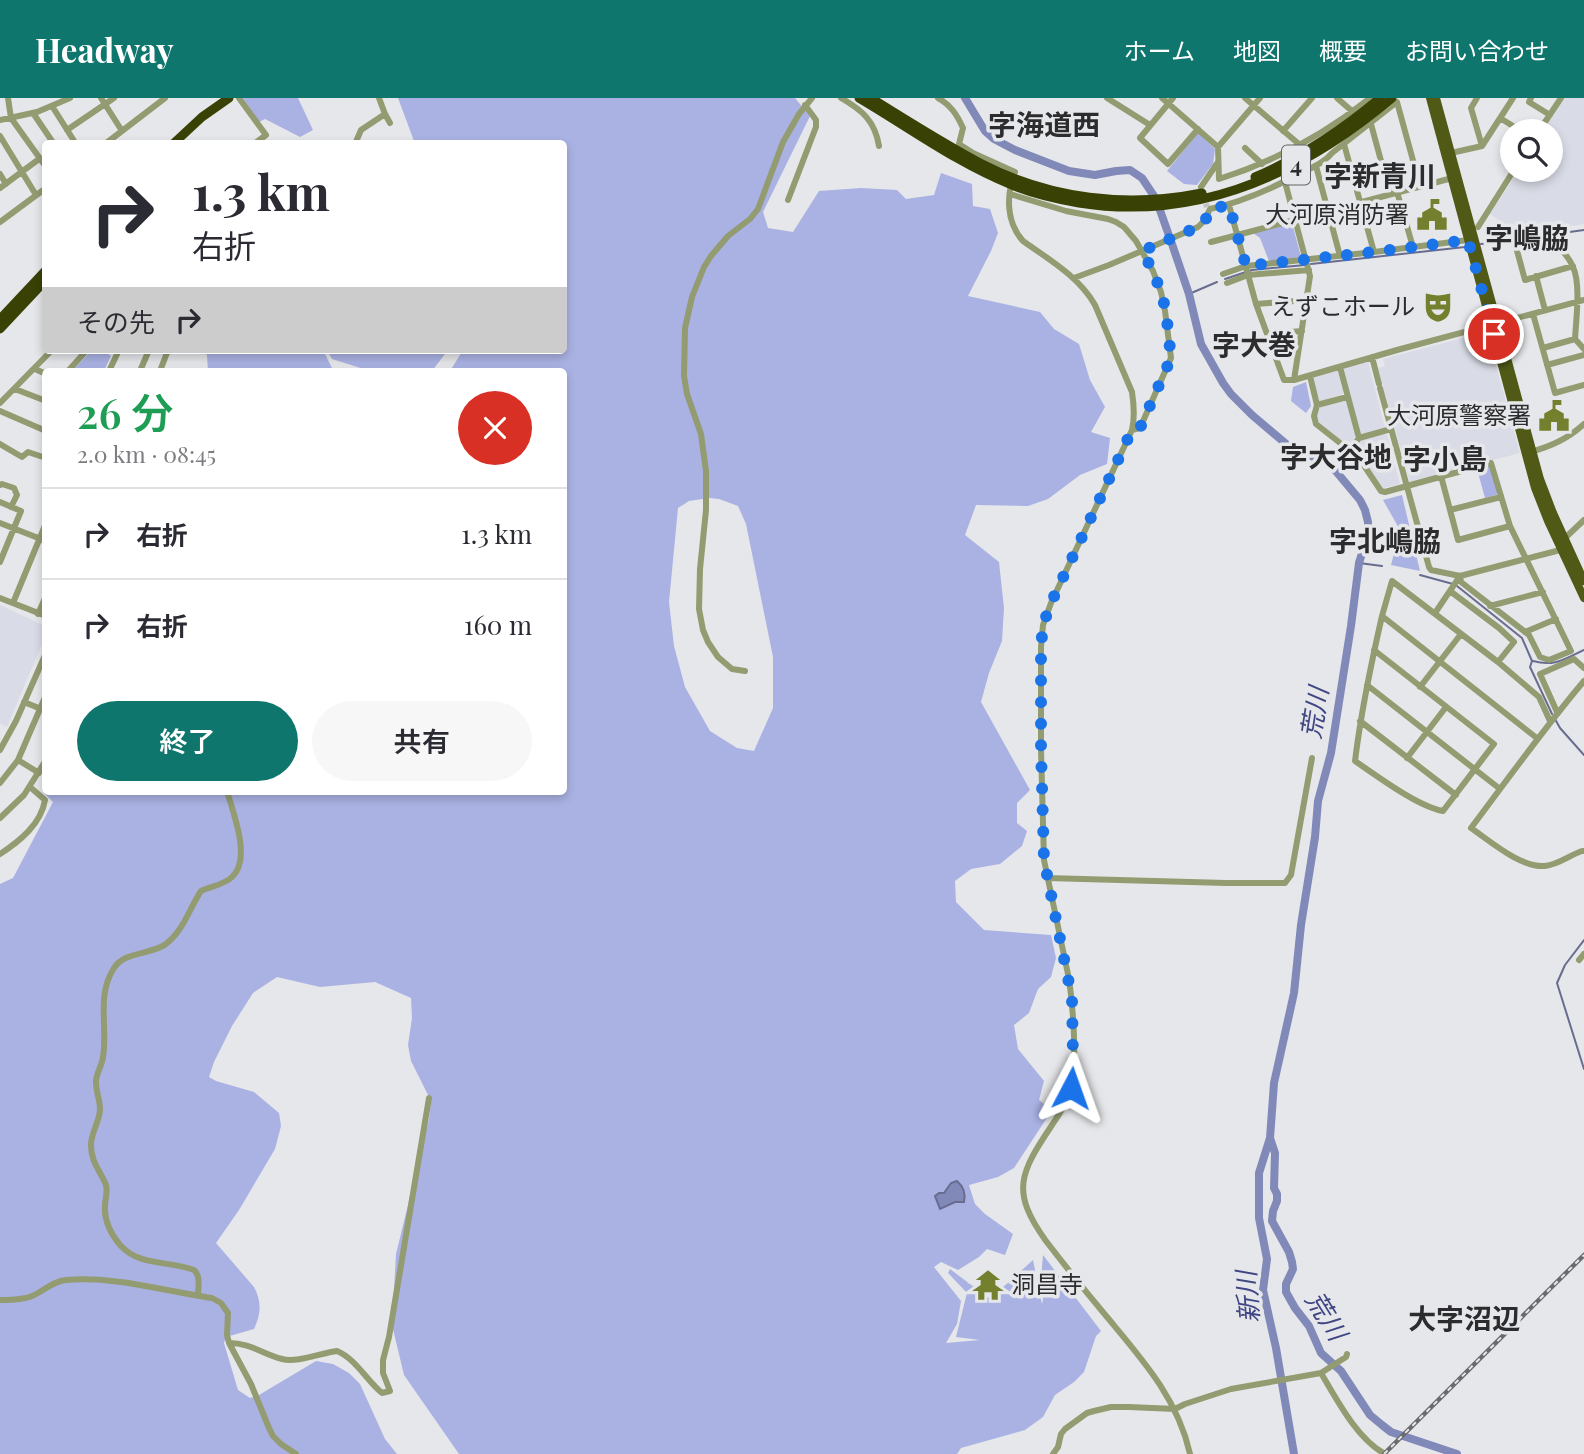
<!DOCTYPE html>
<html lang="ja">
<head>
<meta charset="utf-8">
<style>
	body { margin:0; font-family:"Playfair Display","Noto Sans JP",serif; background:#f7f7f7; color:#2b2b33; height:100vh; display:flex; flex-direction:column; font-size:26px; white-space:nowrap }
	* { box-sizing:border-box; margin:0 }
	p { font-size:23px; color:#7c7c81 }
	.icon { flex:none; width:38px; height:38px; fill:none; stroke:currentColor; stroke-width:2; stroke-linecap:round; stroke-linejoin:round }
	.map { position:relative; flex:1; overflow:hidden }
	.details { position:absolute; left:42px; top:270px; width:525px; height:427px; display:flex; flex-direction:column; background:#fff; border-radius:7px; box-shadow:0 4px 10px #0003 }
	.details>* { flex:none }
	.top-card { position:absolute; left:42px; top:42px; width:525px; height:214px; border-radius:7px; box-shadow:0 4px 10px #0003; background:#fff; color:#2b2b33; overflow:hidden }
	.buttons { position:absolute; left:1500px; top:21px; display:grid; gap:14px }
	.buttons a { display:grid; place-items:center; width:63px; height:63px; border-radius:50%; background:#fff; box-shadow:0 4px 10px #0003; font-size:35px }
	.pin { position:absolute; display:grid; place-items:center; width:60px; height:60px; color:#fff; margin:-30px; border:4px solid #fff; border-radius:50%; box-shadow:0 2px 7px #0007 }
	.me { position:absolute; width:77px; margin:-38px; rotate:4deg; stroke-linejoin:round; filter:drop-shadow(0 0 5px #0008) }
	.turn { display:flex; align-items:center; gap:24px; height:147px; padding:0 35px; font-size:32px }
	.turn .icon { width:91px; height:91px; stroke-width:2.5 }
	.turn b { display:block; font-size:49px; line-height:60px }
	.then { display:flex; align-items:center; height:66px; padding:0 35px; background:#0003; gap:14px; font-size:26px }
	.round { display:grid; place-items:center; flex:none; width:74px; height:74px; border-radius:37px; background:#f7f7f7 }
	.summary { display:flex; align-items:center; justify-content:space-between; height:119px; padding:0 35px }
	h1 { font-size:42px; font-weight:600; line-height:52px; color:#1e9e55 }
	.cta { display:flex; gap:14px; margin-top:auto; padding:14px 35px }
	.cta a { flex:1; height:80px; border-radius:42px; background:#0f766e; color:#fff; font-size:28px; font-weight:600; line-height:80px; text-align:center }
	.cta a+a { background:#f7f7f7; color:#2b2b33 }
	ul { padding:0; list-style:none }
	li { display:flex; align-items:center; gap:21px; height:91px; padding:0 35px; border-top:2px solid #e1e1e2 }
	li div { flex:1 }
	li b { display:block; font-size:26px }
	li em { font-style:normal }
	header { display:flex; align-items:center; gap:42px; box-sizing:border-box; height:98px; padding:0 35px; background:#0f766e; color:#fff }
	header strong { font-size:33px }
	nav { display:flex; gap:38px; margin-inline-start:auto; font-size:24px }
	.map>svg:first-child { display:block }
	.built { fill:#d9dbe6 }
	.green { fill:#aab2e3; fill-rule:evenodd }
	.water { fill:#8189b9; stroke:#686d8f; stroke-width:2 }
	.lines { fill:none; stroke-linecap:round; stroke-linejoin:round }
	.stream { stroke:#686d8f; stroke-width:2 }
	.river { stroke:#8189b9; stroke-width:8 }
	.minor-tunnel { stroke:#c1c2c4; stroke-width:6; stroke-dasharray:6 3; stroke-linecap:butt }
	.minor { stroke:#939b71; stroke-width:6 }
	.major { stroke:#505916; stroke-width:8 }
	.highway { stroke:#3a4104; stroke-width:9 }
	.rail-casing { stroke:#6a6b6d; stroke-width:4.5 }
	.rail { stroke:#e6e7ea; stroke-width:2; stroke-dasharray:5; stroke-linecap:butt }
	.route { stroke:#1a73e8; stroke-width:12; stroke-dasharray:0 21.6 }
	.labels { text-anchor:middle; stroke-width:7; stroke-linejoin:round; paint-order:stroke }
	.shield { fill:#e6e7ea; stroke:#646466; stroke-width:2 }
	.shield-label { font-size:23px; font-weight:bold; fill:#2c2c2e }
	.poi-label { font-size:24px; fill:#2c2c2e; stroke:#e6e7ea; text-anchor:end }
	.water-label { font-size:26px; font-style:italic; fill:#404684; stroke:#e6e7ea }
	.quarter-label { font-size:28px; font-weight:bold; fill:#2c2c2e; stroke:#e6e7ea }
</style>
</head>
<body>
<header>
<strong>Headway</strong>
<nav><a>ホーム</a><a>地図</a><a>概要</a><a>お問い合わせ</a></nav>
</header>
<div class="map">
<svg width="1584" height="1356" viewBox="0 0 1584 1356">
	<rect width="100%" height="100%" fill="#e6e7ea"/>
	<!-- built -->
	<path class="built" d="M1565,0H1584V126L1519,136L1490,116L1519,72H1550V33H1543Z
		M1482,235L1488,239L1520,355L1410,384L1378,270L1385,268L1383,261Z
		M1366,263L1368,264L1385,330L1360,337L1343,271L1344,269Z
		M1337,272L1339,274L1345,295L1319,304L1313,279Z
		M1345,302L1347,303L1356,338L1350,348H1348L1318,324L1316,317L1319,308Z
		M1383,336L1387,337L1400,386L1384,390H1382L1353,352L1362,342Z
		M0,507L45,528V539L7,629L0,626Z"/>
	<!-- green -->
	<path class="green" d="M243,0H298L313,32L300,39L265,21L259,24Z
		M398,0H795L810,18L763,114L768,130L793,134L819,93L861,90L897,92L906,101L934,97L941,75L972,86L973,108L990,111L998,135L991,153L968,198L1040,214L1054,231L1079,246L1090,282L1105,309L1091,334L1110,340L1107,366L1080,377L1048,401L1028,408L976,407L965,437L999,464L1004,510L1002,543L989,575L981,604L1030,692L1017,705V725L1027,733L1022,748L1000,766L971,771L955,783L956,804L984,832L1051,837L1056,860L1051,879L1038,891L1029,915L1014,927L1018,951L1044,983L1039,1002L1052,1012L1014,1070L998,1079L969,1087L975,1106L985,1116L1013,1136L1005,1157L987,1151L979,1159L958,1172L941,1164L934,1169L961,1203L957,1226L946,1245L980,1242L956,1239L967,1195L948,1175L950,1171L990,1201L1033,1162L1042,1206L1043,1202L1041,1181L1043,1157L1101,1233L1096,1238L1084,1274L1074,1284L1055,1297L1043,1319L1025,1332L961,1350L957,1356H459L404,1277L392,1227L396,1156L429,1021L431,1003L411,963L408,947L412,920L411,900L375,884L320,889L277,879L253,895L232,928L214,964L209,979L216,983L254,994L279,1015L281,1028L275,1051L239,1112L216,1145L254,1189C262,1204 261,1216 254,1231L226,1239L224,1245L238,1292L250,1300L259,1297L316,1263L333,1266L349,1275L360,1286L385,1341L397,1356H0V786L13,780L53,704L43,694L45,684L46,693H564V273H450L463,252H564V46L409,45L414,43ZM709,400L719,401L738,408L746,426L773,559V610L754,653L737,650L710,633L685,589L674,548L669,504L678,410L689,403Z
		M1197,36H1200L1215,51L1213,66L1197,87L1184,86L1167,73Z
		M1292,125L1301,159L1269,163L1260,140L1253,135Z
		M92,252H104L111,258L104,273H72Z
		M201,252H323L333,272L339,273H208L207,257Z
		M327,252H448L432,273H370L332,261Z
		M1306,284L1311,308L1306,315L1291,303L1293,289Z
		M1489,368L1491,369L1498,395L1496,397L1485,400L1477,371Z
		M1402,397L1420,473L1391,467L1400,432L1383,402Z"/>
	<!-- water -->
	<path class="water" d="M957,1083C964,1089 966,1095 964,1104H955L940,1111L935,1098L939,1095H944L951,1085Z"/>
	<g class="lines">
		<!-- stream -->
		<path class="stream" d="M1481,146L1584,132
			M1311,166L1465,149
			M1225,181L1252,172L1305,167
			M1189,196L1217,184
			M1359,465L1382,468
			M1420,477L1453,486
			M1457,488L1522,540L1532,563L1530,569L1552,616
			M1533,563C1555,569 1564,561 1584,552
			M1555,621L1560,630L1584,657
			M1584,842L1565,867L1557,885L1584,971"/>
		<!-- river -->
		<path class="river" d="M965,0L985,33L994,41L1015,52L1069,73L1095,77L1116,73L1130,72L1142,80L1156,101L1172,146L1189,196L1201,246L1223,285L1231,296L1252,317L1291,350L1329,365L1360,402L1365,412L1368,424V436L1359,465L1351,528L1331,655L1318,703L1315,739L1301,827L1294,895L1274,985L1270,1040L1275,1055L1274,1090L1277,1096V1103L1273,1113L1272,1123L1289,1154L1292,1164L1293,1171L1286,1186V1194L1295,1210L1309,1228L1321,1255L1341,1273L1370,1317L1382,1327L1391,1334L1457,1356
			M1270,1040L1259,1075V1120L1267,1161L1263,1192L1276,1250L1294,1356"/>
		<!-- minor-tunnel -->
		<path class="minor-tunnel" d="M1203,97L1207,109"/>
		<!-- minor -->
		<path class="minor" d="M8,0L11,20L46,69
			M101,0L122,33
			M239,0L266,37L254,46
			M379,0L385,16L390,25
			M841,0C862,12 875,23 879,48
			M938,0C951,7 957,17 963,30L959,46L973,55L1015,74C1006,97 1006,124 1023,143C1050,162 1079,179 1095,207L1132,294C1134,307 1135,319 1132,332L1051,505L1043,527L1041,549V651L1044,762L1069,881C1073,909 1078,968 1070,994C1066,1006 1059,1017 1052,1027C1020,1075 1010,1093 1046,1143C1066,1169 1086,1194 1107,1219C1142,1261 1178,1301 1190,1356
			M1107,0L1150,27
			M1162,0L1218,49
			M1173,0L1140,40L1168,66L1198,31
			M1245,0L1300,47
			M1260,0L1218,49L1219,81C1276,63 1324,37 1370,0
			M1337,0L1353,14
			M1477,0L1471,10L1482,48
			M1531,0L1529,4L1550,17
			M52,8L76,46
			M33,15L54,46
			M1500,20L1521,33
			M0,22L37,14L70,0
			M1371,26L1390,96
			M67,32L114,0
			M1283,33L1312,0
			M1539,33L1561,0
			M0,38L36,97
			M105,46L165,0
			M355,46L361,32L385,16
			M1344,46L1374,154
			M1245,50L1262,66
			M1451,55L1482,48L1513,0
			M1316,68L1340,158
			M0,76L6,86
			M1285,84L1310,178L1294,282
			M1201,89L1218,64
			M0,90L39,61
			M1397,94L1413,149
			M1010,96L1066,113L1108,121L1116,124L1124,129L1136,143L1153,173L1161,194L1165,213L1171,260L1140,330L1132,332
			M788,102L816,29V22L805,7
			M1229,107L1256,206L1284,282H1294L1397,252L1584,202
			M0,124L46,90
			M1478,129L1514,72
			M1211,144L1456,79
			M1573,168L1525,182L1516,149L1552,143C1559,149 1569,159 1573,169C1581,186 1576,222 1575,241L1584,251
			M1223,176L1246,168L1374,154L1468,142
			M1536,178L1545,212
			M1074,180L1109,167L1198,129L1204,123L1210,111C1242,104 1271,91 1299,76C1311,70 1324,65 1332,55L1397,4L1420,88
			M1227,185L1248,177L1309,172
			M1256,206L1307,202
			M1533,216L1555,295L1584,287
			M1267,236L1302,233
			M1543,250L1575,241
			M1372,259L1379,286
			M1547,267L1584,257
			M1340,269L1359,340
			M35,271L46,276
			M68,273L87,252
			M109,273L119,252
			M140,273L149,252
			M160,273L168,252
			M1310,278L1317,307L1314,318L1316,326L1359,360L1381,393L1385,394L1491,365L1510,428L1571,553L1549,562L1540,559L1529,537L1461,484L1460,478
			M1380,290L1429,469L1431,472L1460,478L1564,451
			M15,291L46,303
			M0,305L52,252
			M1317,307L1347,299
			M0,313L46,333
			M0,346L22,359L28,354L46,360
			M1350,353L1359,340L1391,331
			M1530,354C1550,349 1569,340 1584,326
			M1441,378L1458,442L1510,428
			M0,387L2,386L14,390L17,397L11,409
			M0,404L21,413L0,464
			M1450,412L1501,399
			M0,425L46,443
			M1565,440L1584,422
			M1450,493L1499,530L1514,544L1498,564
			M0,500L46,518
			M13,505L46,425
			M1490,508L1543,494
			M1435,515L1460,478
			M38,516L46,498
			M1525,534L1556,521
			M1374,552L1494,646L1443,713C1417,708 1377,678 1355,663C1361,614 1371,566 1382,518
			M745,573L732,571L718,559L708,544L703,532L699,511L700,471L706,412V373L701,336L687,296L684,278L685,230L692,199L704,169L711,158L728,138L750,121L758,111L783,44L799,16L812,0
			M1584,583C1544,630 1508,681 1471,730C1490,743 1521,770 1545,768C1558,767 1570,757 1582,753H1584
			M1367,587L1500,691
			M1420,589L1461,536
			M24,604L46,613
			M1557,614L1540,576L1574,561L1584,570
			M1360,623L1456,697
			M1538,641L1382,518L1392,483L1498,564L1539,599L1550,623
			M0,652L16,623L46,555
			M1407,660L1446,609
			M18,662L39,675
			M0,685L18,662L46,597
			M0,720L24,697L46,662
			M0,756C20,743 41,726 45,702L30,689
			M1047,780L1226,785H1285L1291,777L1312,660
			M1579,862L1584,856
			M198,1198C198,1189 201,1178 194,1172C168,1162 140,1169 120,1147C111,1136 104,1122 105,1108C105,1101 108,1094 106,1087C100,1072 91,1065 91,1047C91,1034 100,1023 100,1011C100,1002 96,994 96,984C96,975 102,968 103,959C108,928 96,898 114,870C125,853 151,857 166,846C184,832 189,811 201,793C211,788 224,787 232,779C252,761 233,715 227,693
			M0,1202C10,1202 23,1202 32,1198C44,1193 53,1183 66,1182C116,1178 164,1193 212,1200L221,1205L228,1215L227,1237L229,1245L251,1286L269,1330L273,1338L281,1346L296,1356
			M229,1245C251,1245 262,1256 282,1261C297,1265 321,1255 337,1253C356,1261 367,1283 382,1295L390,1293L383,1275V1262L389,1239L429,1000
			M1321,1275C1337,1302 1357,1341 1385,1356
			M1053,1356L1058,1349L1061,1336L1065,1331L1087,1315L1094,1313L1111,1309H1129L1175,1311L1185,1306L1231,1291L1321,1275L1346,1259L1347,1256"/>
		<!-- major -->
		<path class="major" d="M1430,0L1535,390L1548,423L1584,500
			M1436,0L1540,381L1553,415L1584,483"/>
		<!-- highway -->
		<path class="highway" d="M859,0C910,30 957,65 1012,87C1033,96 1056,101 1079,105C1198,124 1302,76 1392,0
			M871,0C908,23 944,46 982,66C1050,101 1127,110 1202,95
			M173,46L202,19L229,0
			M1255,79C1301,59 1342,32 1380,0
			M0,221L46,172
			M0,231L46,182"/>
		<defs>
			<path id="rail" d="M1384,1356L1584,1157"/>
		</defs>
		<!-- rail casing -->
		<use href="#rail" class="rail-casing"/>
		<!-- rail -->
		<use href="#rail" class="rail"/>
	</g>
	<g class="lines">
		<!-- route -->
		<path class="route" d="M1071,990L1073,960L1072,900L1044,762L1041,651V549L1043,527L1051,505L1132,332L1140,330L1171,260L1166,213L1161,194L1153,173L1142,153L1198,129L1205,123L1210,111L1229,107L1246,168L1374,154L1468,142L1494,236"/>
	</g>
	<!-- icons -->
	<defs>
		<symbol id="civic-bare" viewBox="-9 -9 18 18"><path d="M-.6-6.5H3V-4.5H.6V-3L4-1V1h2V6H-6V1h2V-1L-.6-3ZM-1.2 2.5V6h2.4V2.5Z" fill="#74802d" stroke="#e6e7ea" stroke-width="2.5" paint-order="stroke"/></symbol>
		<symbol id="theatre-bare" viewBox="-9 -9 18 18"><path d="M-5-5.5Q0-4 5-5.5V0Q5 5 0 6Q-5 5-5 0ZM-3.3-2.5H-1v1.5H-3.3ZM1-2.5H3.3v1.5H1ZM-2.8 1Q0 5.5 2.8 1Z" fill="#74802d" stroke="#e6e7ea" stroke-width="2.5" paint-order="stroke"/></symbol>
		<symbol id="temple-bare" viewBox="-9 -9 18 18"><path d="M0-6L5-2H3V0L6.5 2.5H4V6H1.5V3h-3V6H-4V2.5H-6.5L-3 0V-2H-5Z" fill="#74802d" stroke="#e6e7ea" stroke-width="2.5" paint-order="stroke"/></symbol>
	</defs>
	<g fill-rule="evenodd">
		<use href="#civic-bare" x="1410" y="95" width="44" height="44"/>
		<use href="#theatre-bare" x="1416" y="187" width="44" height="44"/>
		<use href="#civic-bare" x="1532" y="296" width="44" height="44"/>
		<use href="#temple-bare" x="966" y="1165" width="44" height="44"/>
	</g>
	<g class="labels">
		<!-- shield labels -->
		<rect class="shield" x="1282" y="47.5" width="28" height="39" rx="5"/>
		<g class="shield-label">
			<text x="1296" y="75">4</text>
		</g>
		<!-- poi labels -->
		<g class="poi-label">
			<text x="1409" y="125">大河原消防署</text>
			<text x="1415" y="217">えずこホール</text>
			<text x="1531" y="326">大河原警察署</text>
			<text x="1011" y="1195" text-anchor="start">洞昌寺</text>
		</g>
		<!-- water labels -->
		<g class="water-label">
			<text transform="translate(1315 615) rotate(-81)" y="9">荒川</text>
			<text transform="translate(1248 1199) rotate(-94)" y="9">新川</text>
			<text transform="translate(1326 1218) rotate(58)" y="9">荒川</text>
		</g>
		<!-- quarter labels -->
		<g class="quarter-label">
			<text x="1044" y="37">字海道西</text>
			<text x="1380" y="88">字新青川</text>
			<text x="1527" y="150">字嶋脇</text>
			<text x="1254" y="257">字大巻</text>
			<text x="1336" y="369">字大谷地</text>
			<text x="1445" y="371">字小島</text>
			<text x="1385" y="453">字北嶋脇</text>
			<text x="1464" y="1231">大字沼辺</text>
		</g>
	</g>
</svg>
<div class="buttons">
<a><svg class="icon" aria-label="search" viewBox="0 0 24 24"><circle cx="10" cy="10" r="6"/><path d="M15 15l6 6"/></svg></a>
</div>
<div class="pin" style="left:1494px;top:236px;background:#d93025"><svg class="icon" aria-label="arrive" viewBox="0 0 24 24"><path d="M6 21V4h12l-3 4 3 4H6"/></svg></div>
<svg class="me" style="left:1071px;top:990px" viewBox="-20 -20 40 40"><path d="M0-17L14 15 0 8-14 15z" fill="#1a73e8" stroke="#fff" stroke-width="4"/></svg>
<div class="top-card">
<div class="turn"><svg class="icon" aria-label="right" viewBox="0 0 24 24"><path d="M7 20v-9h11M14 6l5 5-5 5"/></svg><div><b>1.3 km</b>右折</div></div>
<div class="then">その先<svg class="icon" aria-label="right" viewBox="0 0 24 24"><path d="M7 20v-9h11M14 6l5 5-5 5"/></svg></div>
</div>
<section class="details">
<div class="summary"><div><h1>26 分</h1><p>2.0 km · 08:45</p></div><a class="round" style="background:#d93025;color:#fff"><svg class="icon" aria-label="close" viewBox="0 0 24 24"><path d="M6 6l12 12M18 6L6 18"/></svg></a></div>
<ul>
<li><svg class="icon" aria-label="right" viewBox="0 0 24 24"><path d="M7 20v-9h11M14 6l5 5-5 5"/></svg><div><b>右折</b></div><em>1.3 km</em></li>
<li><svg class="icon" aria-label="right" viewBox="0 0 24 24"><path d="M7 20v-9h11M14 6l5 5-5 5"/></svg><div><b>右折</b></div><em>160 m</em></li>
</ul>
<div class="cta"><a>終了</a><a>共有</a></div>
</section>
</div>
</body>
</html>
